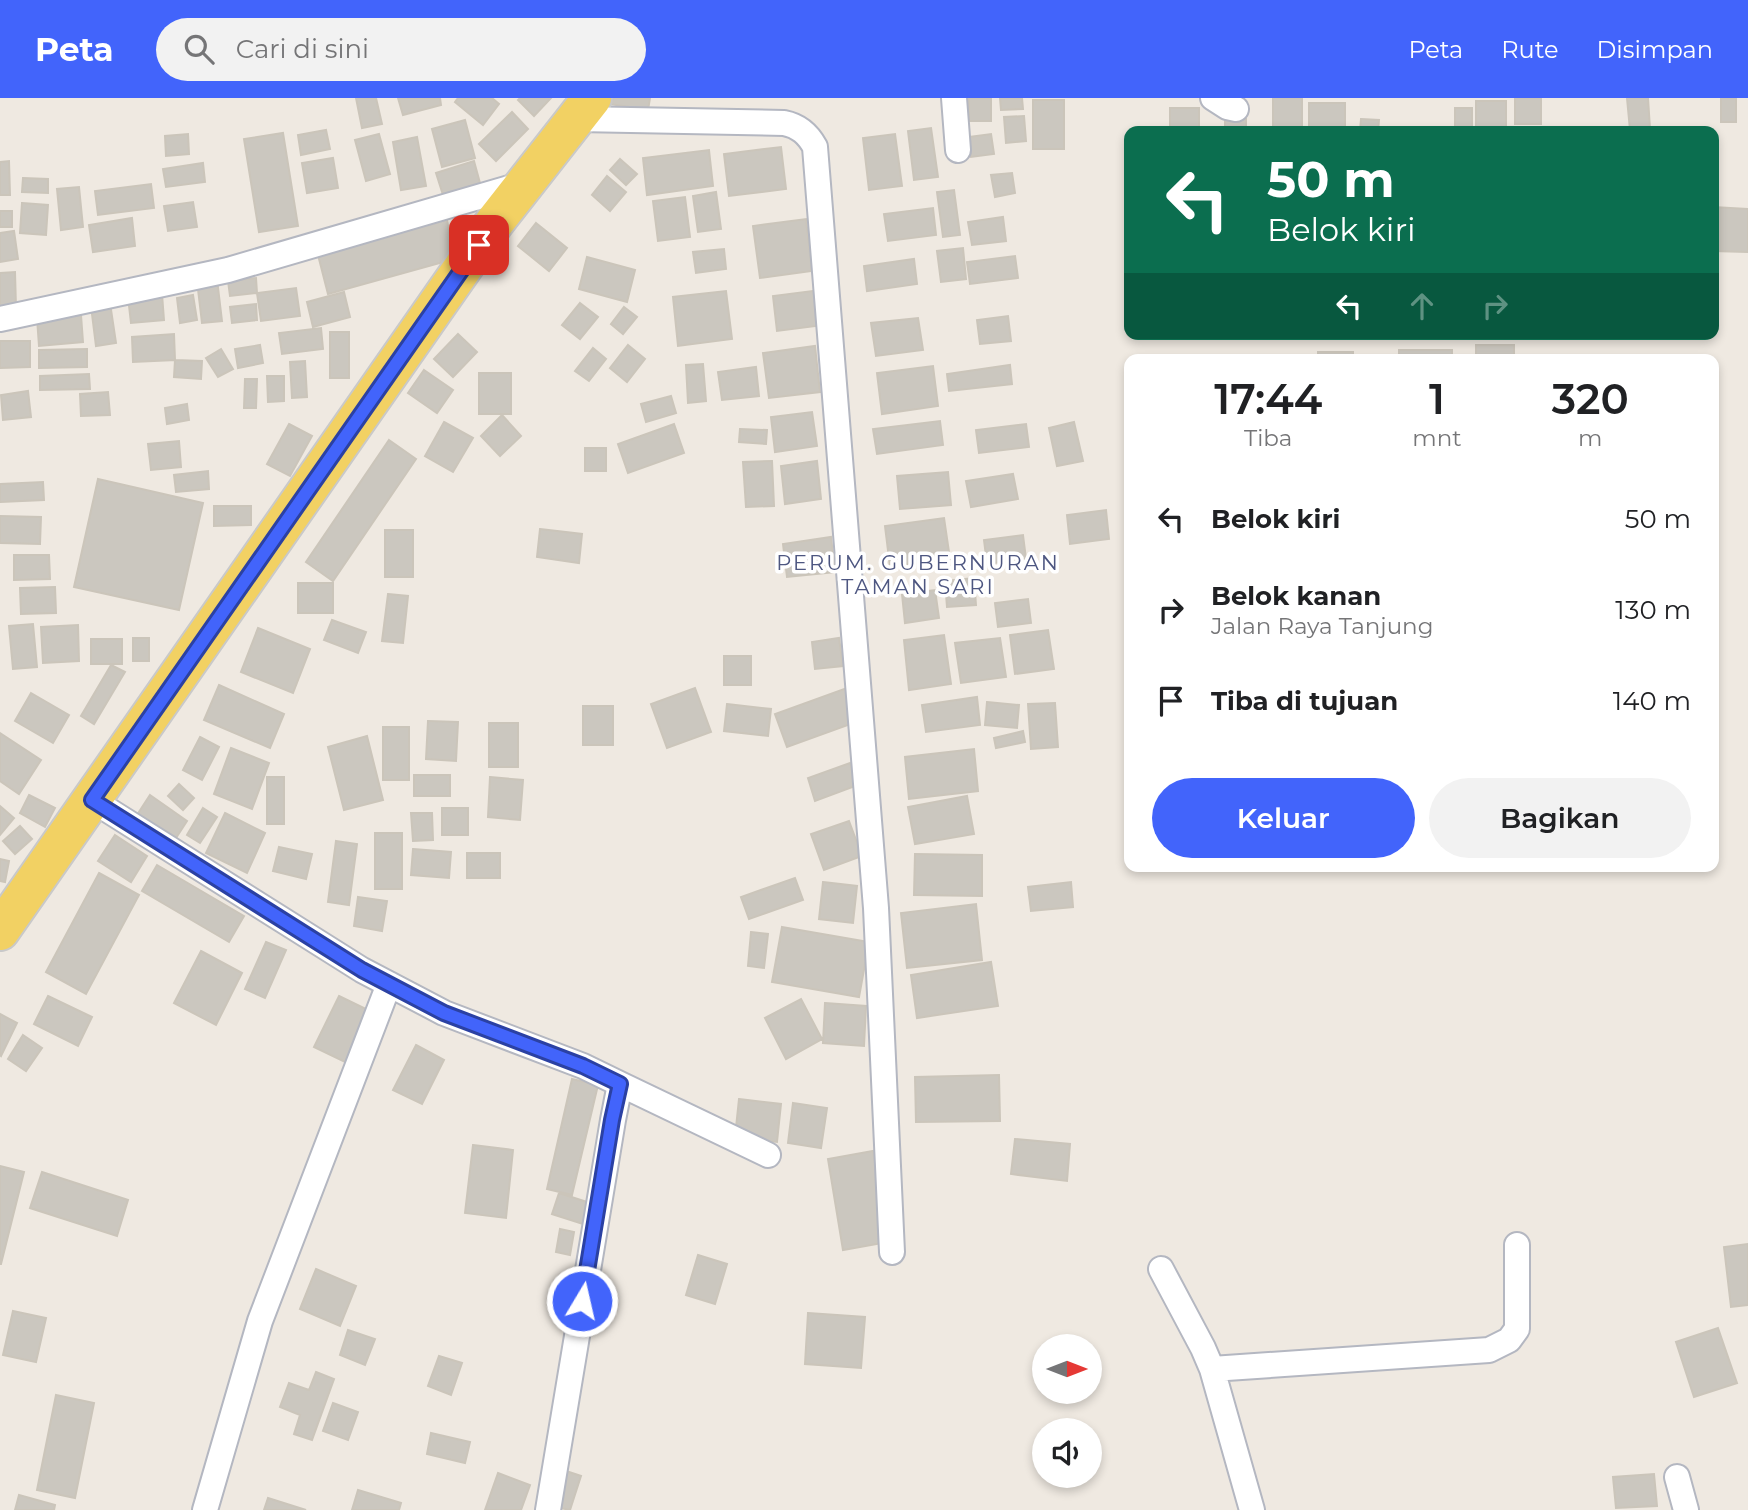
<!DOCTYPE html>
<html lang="id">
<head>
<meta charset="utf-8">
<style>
	body { margin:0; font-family:Montserrat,sans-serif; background:#f2f2f2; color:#202124; height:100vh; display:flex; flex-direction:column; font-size:26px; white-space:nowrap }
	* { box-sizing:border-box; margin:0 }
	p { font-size:23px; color:#757577 }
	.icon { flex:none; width:38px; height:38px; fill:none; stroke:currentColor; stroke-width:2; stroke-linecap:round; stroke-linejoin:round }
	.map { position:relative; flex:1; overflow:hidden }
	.drawer { position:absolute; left:1124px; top:256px; width:595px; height:518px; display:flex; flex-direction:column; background:#fff; border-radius:14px; box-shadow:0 4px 10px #0003 }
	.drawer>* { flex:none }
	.banner { position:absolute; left:1124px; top:28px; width:595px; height:214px; border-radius:14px; box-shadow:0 4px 10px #0003; background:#0b6e4f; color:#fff; overflow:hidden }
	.needle { width:46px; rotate:90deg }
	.tools { position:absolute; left:1032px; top:1236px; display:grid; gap:14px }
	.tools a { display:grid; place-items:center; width:70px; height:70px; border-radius:50%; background:#fff; box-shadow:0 4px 10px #0003; font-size:35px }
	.pin { position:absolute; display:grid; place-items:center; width:60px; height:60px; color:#fff; margin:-30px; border-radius:14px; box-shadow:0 4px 10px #0006 }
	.me { position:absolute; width:77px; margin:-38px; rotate:9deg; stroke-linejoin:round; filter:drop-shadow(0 0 5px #0008) }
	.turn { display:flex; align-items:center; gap:24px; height:147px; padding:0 28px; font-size:32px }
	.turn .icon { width:91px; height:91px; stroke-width:2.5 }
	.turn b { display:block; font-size:49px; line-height:60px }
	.lanes { display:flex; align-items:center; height:66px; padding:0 28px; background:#0003; justify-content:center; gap:35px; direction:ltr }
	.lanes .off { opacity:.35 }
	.eta { display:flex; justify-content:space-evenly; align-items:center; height:119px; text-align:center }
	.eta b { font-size:42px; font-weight:600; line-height:49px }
	.button { display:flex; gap:14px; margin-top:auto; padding:14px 28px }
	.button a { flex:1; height:80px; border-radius:42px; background:#4264fb; color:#fff; font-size:28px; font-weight:600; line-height:80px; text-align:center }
	.button a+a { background:#f2f2f2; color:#202124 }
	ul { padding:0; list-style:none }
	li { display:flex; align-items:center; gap:21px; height:91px; padding:0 28px }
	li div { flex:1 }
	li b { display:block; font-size:26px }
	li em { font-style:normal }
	header { display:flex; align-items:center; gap:42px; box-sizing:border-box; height:98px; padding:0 35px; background:#4264fb; color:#fff }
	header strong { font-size:33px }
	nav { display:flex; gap:38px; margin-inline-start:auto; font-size:24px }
	.search { width:490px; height:63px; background:#f2f2f2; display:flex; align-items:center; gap:18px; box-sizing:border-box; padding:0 24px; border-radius:38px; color:#757577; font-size:26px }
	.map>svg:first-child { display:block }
	.building { fill:#cbc7bf; stroke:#cbc5ba; stroke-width:2 }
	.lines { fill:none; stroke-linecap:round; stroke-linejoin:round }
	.street-casing { stroke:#b4b7c1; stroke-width:28 }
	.primary-casing { stroke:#c9c9c9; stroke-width:42 }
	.street { stroke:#fff; stroke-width:24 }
	.primary { stroke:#f2d163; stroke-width:38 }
	.route-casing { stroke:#2b41a3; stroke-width:18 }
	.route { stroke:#4264fb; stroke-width:12 }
	.labels { text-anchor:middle; stroke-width:7; stroke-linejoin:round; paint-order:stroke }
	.neighbourhood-label { font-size:21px; letter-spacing:2px; fill:#4d5680; stroke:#fff }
</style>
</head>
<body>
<header>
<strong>Peta</strong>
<div class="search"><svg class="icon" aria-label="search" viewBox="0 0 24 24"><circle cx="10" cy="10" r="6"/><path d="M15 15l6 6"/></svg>Cari di sini</div>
<nav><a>Peta</a><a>Rute</a><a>Disimpan</a></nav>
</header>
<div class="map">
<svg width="1748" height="1412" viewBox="0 0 1748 1412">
	<rect width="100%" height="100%" fill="#efe9e1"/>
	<!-- building -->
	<path class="building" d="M356,0H376L382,26L362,30Z
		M398,0H440L441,7L403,17Z
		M458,0H492L499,6L483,27L455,4Z
		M520,0H551L534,18L518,2Z
		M613,0H650L648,12L610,6Z
		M969,0H991V23H969Z
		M1000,0H1022L1023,11L1001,12Z
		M1273,0H1302V33H1273Z
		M1515,0H1541V26H1515Z
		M1627,0H1648L1650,31L1630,32Z
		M1721,0H1736V24H1721Z
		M1033,2H1064V51H1033Z
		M1476,3H1506V31H1476Z
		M1309,5H1345V33H1309Z
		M1170,10H1199V33H1170Z
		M1455,10H1472V33H1455Z
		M512,14L528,31L496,63L479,46Z
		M1024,18L1026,43L1006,45L1004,19Z
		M1225,21H1246V33H1225Z
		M1361,21L1379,22L1378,33H1360Z
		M465,22L475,60L442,69L432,31Z
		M931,30L938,79L914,82L908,33Z
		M326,32L330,51L301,57L298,37Z
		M283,35L298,128L259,134L244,41Z
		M188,36L189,56L166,58L165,38Z
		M379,36L390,76L366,83L355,42Z
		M895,36L902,88L869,92L863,40Z
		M991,36L994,56L971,59L968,39Z
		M417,39L426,88L401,92L393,44Z
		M781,49L786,91L729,98L724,56Z
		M709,52L713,88L647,97L643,60Z
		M333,60L338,90L307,95L302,65Z
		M620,61L637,76L626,87L610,72Z
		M9,63L10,97H0V64Z
		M474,63L480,85L443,97L436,75Z
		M203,65L205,84L166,89L163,71Z
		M1012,75L1015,95L995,99L991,77Z
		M607,78L626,94L610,113L592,97Z
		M23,80L48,81V95L22,94Z
		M151,86L154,110L98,117L95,93Z
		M79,89L83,129L61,132L57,91Z
		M954,92L960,137L943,139L937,94Z
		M716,94L721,131L698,134L693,98Z
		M685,99L690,139L658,143L653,103Z
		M193,104L197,129L168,133L164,108Z
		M22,105L48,107L46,137L20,135Z
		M1713,109L1748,111V154L1713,153Z
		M933,110L936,137L888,143L884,116Z
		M0,113H12V129H0Z
		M1003,119L1006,143L972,147L968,124Z
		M132,120L135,148L93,154L89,127Z
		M806,121L812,173L760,180L753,128Z
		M447,122L454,161L328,196L318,157Z
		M536,125L567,150L549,173L518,148Z
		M14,133L18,161L0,164V135Z
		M963,150L966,181L941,184L937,153Z
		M724,151L726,171L696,175L693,154Z
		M1015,158L1018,180L970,186L967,164Z
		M587,159L635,172L627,204L579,191Z
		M914,161L917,186L867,193L864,168Z
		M15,174L16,209L0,210V175Z
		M256,180L257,195L230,198L228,183Z
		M217,181L222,223L202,225L197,183Z
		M296,190L300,218L261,223L257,195Z
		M820,192L824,227L777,233L773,198Z
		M726,193L732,241L678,248L673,199Z
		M344,194L350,219L313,229L307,204Z
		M162,196L164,222L131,225L128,199Z
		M193,197L197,222L180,225L177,200Z
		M110,205L116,245L96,248L91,208Z
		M580,205L598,219L580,241L562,227Z
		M256,206L257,222L232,225L230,209Z
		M624,209L637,219L623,236L611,226Z
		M81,217L83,244L39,248L37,220Z
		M1008,218L1011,243L980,246L977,222Z
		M918,220L923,252L876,258L871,225Z
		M321,230L323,251L282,256L279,235Z
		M330,234H349V280H330Z
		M174,236L175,262L133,264L132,239Z
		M458,236L477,254L453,279L434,261Z
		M0,243H30V269L0,270Z
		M260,247L263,265L238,270L235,251Z
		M628,247L645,261L627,284L610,270Z
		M1476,247H1514V261H1476Z
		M815,248L820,294L769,300L763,255Z
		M593,250L606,261L589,283L575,273Z
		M87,251V269L39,270V252Z
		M221,251L233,271L218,279L206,260Z
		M1399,252H1452V261H1399Z
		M1318,254H1353V261H1318Z
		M175,262L202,263L201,281L174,279Z
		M305,263L307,299L292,300L290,264Z
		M703,266L706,303L688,305L686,267Z
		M1010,267L1012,286L949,293L947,276Z
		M933,268L938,308L882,316L877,275Z
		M756,269L759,298L722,302L718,274Z
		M424,272L453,292L437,315L408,295Z
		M479,275H511V316H479Z
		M89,276L90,291L40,292V278Z
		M267,278H284V303L268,304Z
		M245,281H257L256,310H244Z
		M28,293L31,319L3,322L1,297Z
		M108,294L110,317L81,318L80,296Z
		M671,298L676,315L646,324L641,306Z
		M187,306L189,322L167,326L165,310Z
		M812,314L817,348L775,354L771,319Z
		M502,317L521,338L500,358L481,338Z
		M940,323L943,347L877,356L873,331Z
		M444,324L473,340L453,374L425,358Z
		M1074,324L1083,363L1057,368L1049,330Z
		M289,326L312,338L290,378L267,366Z
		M674,326L684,355L628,375L618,346Z
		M1026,326L1029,349L979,355L976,332Z
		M740,331L767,332L766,346L739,344Z
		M389,342L416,361L333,483L306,464Z
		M179,343L181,369L151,372L148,346Z
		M585,350H606V373H585Z
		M772,363L774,408L746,409L743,364Z
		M817,363L821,401L785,406L781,368Z
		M208,373L209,391L176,394L174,377Z
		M948,374L951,407L900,411L897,378Z
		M1013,376L1018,401L971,409L966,383Z
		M98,381L203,405L179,512L74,489Z
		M43,384L44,402L0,404V386Z
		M214,408H251V427L214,428Z
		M1106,412L1109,441L1070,446L1067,417Z
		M0,418L41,419L40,446L0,445Z
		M944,420L950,461L890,469L885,428Z
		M540,431L582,436L579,465L537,459Z
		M385,432H413V479H385Z
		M1023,437L1026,461L987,466L984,442Z
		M831,439L835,474L787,479L783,446Z
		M14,457H49L50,481L14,482Z
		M974,480L976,507L947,509L945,483Z
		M298,485H333V515H298Z
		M55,489L56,515L21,516L20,490Z
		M935,492L939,520L905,525L902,496Z
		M388,496L408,498L403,545L382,543Z
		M1028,501L1031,525L998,529L995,505Z
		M332,522L366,534L358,555L324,542Z
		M33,526L37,569L13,571L9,528Z
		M78,527L79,563L43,565L41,529Z
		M258,530L310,551L293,595L241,574Z
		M1048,532L1054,571L1015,576L1010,537Z
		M944,537L951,586L909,592L904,542Z
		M133,540H149V563H133Z
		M839,540L843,568L815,571L812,544Z
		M1000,540L1006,579L961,585L955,545Z
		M91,541H122V566H91Z
		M724,558H751V587H724Z
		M111,567L125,574L94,626L81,618Z
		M219,587L284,616L270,650L204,622Z
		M695,590L711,634L667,650L651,606Z
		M847,590L859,623L787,649L775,616Z
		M31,595L69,617L53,645L15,623Z
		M977,599L980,627L926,634L922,607Z
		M987,604L1019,607L1017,630L985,627Z
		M1055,605L1058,649L1031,651L1028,606Z
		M727,606L771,611L768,638L724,633Z
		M583,608H613V647H583Z
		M428,623L458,624L456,663L426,661Z
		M489,625H518V669H489Z
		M383,629H409V682H383Z
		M1023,633L1025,644L996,650L994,640Z
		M0,635L41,662L19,696L0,683Z
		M367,638L383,702L344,712L328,649Z
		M200,639L219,649L202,682L183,672Z
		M231,650L269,665L252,711L214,696Z
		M974,651L978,693L909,701L905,659Z
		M850,665L858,687L815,703L808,680Z
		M414,677H450V698H414Z
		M267,679H284V726H267Z
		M490,679L523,682L520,722L488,719Z
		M179,686L194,700L183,712L168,698Z
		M29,697L55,710L45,729L20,715Z
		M150,697L187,723L174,743L137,717Z
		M967,698L974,736L915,746L908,709Z
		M0,708L14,720L0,737Z
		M203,710L217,719L200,745L187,737Z
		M442,710H468V737H442Z
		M225,715L265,735L247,775L206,755Z
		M411,715H432L433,742L413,743Z
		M849,723L862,758L824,772L811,736Z
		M20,728L32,741L15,756L3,743Z
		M375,735H402V791H375Z
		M115,737L147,758L131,784L98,763Z
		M336,743L357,746L349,807L328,804Z
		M279,749L312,756L306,781L273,773Z
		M413,751L451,754L449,780L411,777Z
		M467,755H500V780H467Z
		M915,756L982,757V798L914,797Z
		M0,761L9,763L5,784L0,783Z
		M157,767L244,818L229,844L142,793Z
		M99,775L139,797L86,896L46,874Z
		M795,780L803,802L749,821L741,799Z
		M823,784L857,788L853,825L819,821Z
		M1071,784L1073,809L1031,813L1028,789Z
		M358,799L387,803L382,833L354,828Z
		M976,806L982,862L907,870L901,815Z
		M782,829L869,844L859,899L772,884Z
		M751,834L768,836L764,870L748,868Z
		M266,844L286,852L265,900L245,891Z
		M201,853L242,875L216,927L174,905Z
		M991,864L998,908L917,920L911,877Z
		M48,898L92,919L78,948L34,926Z
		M339,898L370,913L345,964L314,949Z
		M801,901L822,941L786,961L765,920Z
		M825,905L866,908L864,948L823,945Z
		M0,916L17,925L1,958L0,957Z
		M23,937L42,950L26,973L8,961Z
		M416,947L444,962L422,1006L393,992Z
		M999,977L1000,1023L916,1024L915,979Z
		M572,981L598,987L572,1097L547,1091Z
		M739,1001L781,1006L777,1044L735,1039Z
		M793,1005L827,1010L821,1050L788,1045Z
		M1015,1041L1070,1046L1067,1083L1011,1076Z
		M473,1047L513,1052L506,1120L465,1115Z
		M873,1053L888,1144L843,1152L828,1061Z
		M0,1068L24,1074L1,1166H0Z
		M42,1074L128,1102L117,1138L30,1110Z
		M559,1095L590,1105L583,1126L552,1116Z
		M560,1131L574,1134L570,1157L556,1154Z
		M1748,1146V1207L1731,1209L1724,1149Z
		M698,1157L727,1166L715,1206L686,1197Z
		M316,1171L356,1188L340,1228L300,1211Z
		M13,1213L46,1220L36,1264L3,1257Z
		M808,1215L865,1219L861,1270L805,1266Z
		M1718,1230L1737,1285L1694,1299L1676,1244Z
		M348,1232L375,1241L365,1267L340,1257Z
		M439,1258L462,1265L451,1297L428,1288Z
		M316,1274L334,1281L312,1342L294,1336L300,1317L280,1309L289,1285L309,1292Z
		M56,1297L94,1305L75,1400L37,1392Z
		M333,1305L358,1314L348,1342L323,1333Z
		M431,1335L470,1344L465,1365L427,1356Z
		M563,1372L581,1378L570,1412L551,1408Z
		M498,1375L530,1387L521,1412H485Z
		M1654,1376L1657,1408L1616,1410L1613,1379Z
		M358,1392L401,1405L399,1412H352Z
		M19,1397L55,1407L54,1412H15Z
		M268,1400L306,1412H264Z"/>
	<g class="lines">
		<defs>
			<path id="street" d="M954,0L958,52
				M1213,0L1227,9L1236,11
				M577,21L784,25C799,28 808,36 815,49L876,810L892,1154
				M0,221L228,172L523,86
				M92,702L362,872L444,915L583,968L620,986L613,1022L548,1412
				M620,986L768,1057
				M1161,1171L1203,1250L1212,1271L1252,1412
				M1212,1271L1489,1252L1509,1242L1517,1231V1147
				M1677,1379L1686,1412
				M205,1412L260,1223L389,886"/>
			<path id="primary" d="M0,833L494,125L592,0"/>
		</defs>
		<!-- street casing -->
		<use href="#street" class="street-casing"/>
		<!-- primary casing -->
		<use href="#primary" class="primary-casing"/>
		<!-- street -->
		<use href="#street" class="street"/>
		<!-- primary -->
		<use href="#primary" class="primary"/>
	</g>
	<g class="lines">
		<defs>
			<path id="route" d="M479,147L92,702L362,872L444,915L583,968L620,986L612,1022L582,1203"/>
		</defs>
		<!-- route casing -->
		<use href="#route" class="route-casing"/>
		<!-- route -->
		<use href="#route" class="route"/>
	</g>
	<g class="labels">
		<!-- neighbourhood labels -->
		<g class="neighbourhood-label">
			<text x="918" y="472">PERUM. GUBERNURAN<tspan x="918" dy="24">TAMAN SARI</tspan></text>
		</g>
	</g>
</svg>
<div class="tools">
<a><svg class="needle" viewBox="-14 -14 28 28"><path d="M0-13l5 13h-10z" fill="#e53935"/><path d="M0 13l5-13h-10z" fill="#757577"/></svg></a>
<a><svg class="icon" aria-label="sound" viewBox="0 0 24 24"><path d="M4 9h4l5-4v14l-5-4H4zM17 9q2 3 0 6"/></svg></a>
</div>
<div class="pin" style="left:479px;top:147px;background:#d93025"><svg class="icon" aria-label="arrive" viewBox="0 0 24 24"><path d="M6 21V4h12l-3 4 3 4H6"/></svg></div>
<svg class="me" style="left:582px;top:1203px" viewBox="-20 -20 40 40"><circle r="17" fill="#4264fb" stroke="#fff" stroke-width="3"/><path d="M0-11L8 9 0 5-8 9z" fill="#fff"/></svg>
<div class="banner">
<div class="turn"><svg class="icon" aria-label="left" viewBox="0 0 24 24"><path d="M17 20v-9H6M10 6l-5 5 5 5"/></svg><div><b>50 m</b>Belok kiri</div></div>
<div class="lanes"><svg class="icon" aria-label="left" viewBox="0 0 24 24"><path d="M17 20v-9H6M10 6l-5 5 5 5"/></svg><svg class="icon off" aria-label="ahead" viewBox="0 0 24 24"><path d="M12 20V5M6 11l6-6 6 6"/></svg><svg class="icon off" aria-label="right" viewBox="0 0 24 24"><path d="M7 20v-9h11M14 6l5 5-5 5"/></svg></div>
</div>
<section class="drawer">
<div class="eta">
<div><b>17:44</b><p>Tiba</p></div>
<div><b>1</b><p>mnt</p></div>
<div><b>320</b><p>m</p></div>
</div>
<ul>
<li><svg class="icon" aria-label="left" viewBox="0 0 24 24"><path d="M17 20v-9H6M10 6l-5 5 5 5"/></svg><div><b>Belok kiri</b></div><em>50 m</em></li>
<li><svg class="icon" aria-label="right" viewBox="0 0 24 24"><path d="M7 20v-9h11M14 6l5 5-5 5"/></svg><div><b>Belok kanan</b><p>Jalan Raya Tanjung</p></div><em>130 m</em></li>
<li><svg class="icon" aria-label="arrive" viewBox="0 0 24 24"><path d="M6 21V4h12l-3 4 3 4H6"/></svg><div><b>Tiba di tujuan</b></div><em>140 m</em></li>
</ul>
<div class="button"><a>Keluar</a><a>Bagikan</a></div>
</section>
</div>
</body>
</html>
